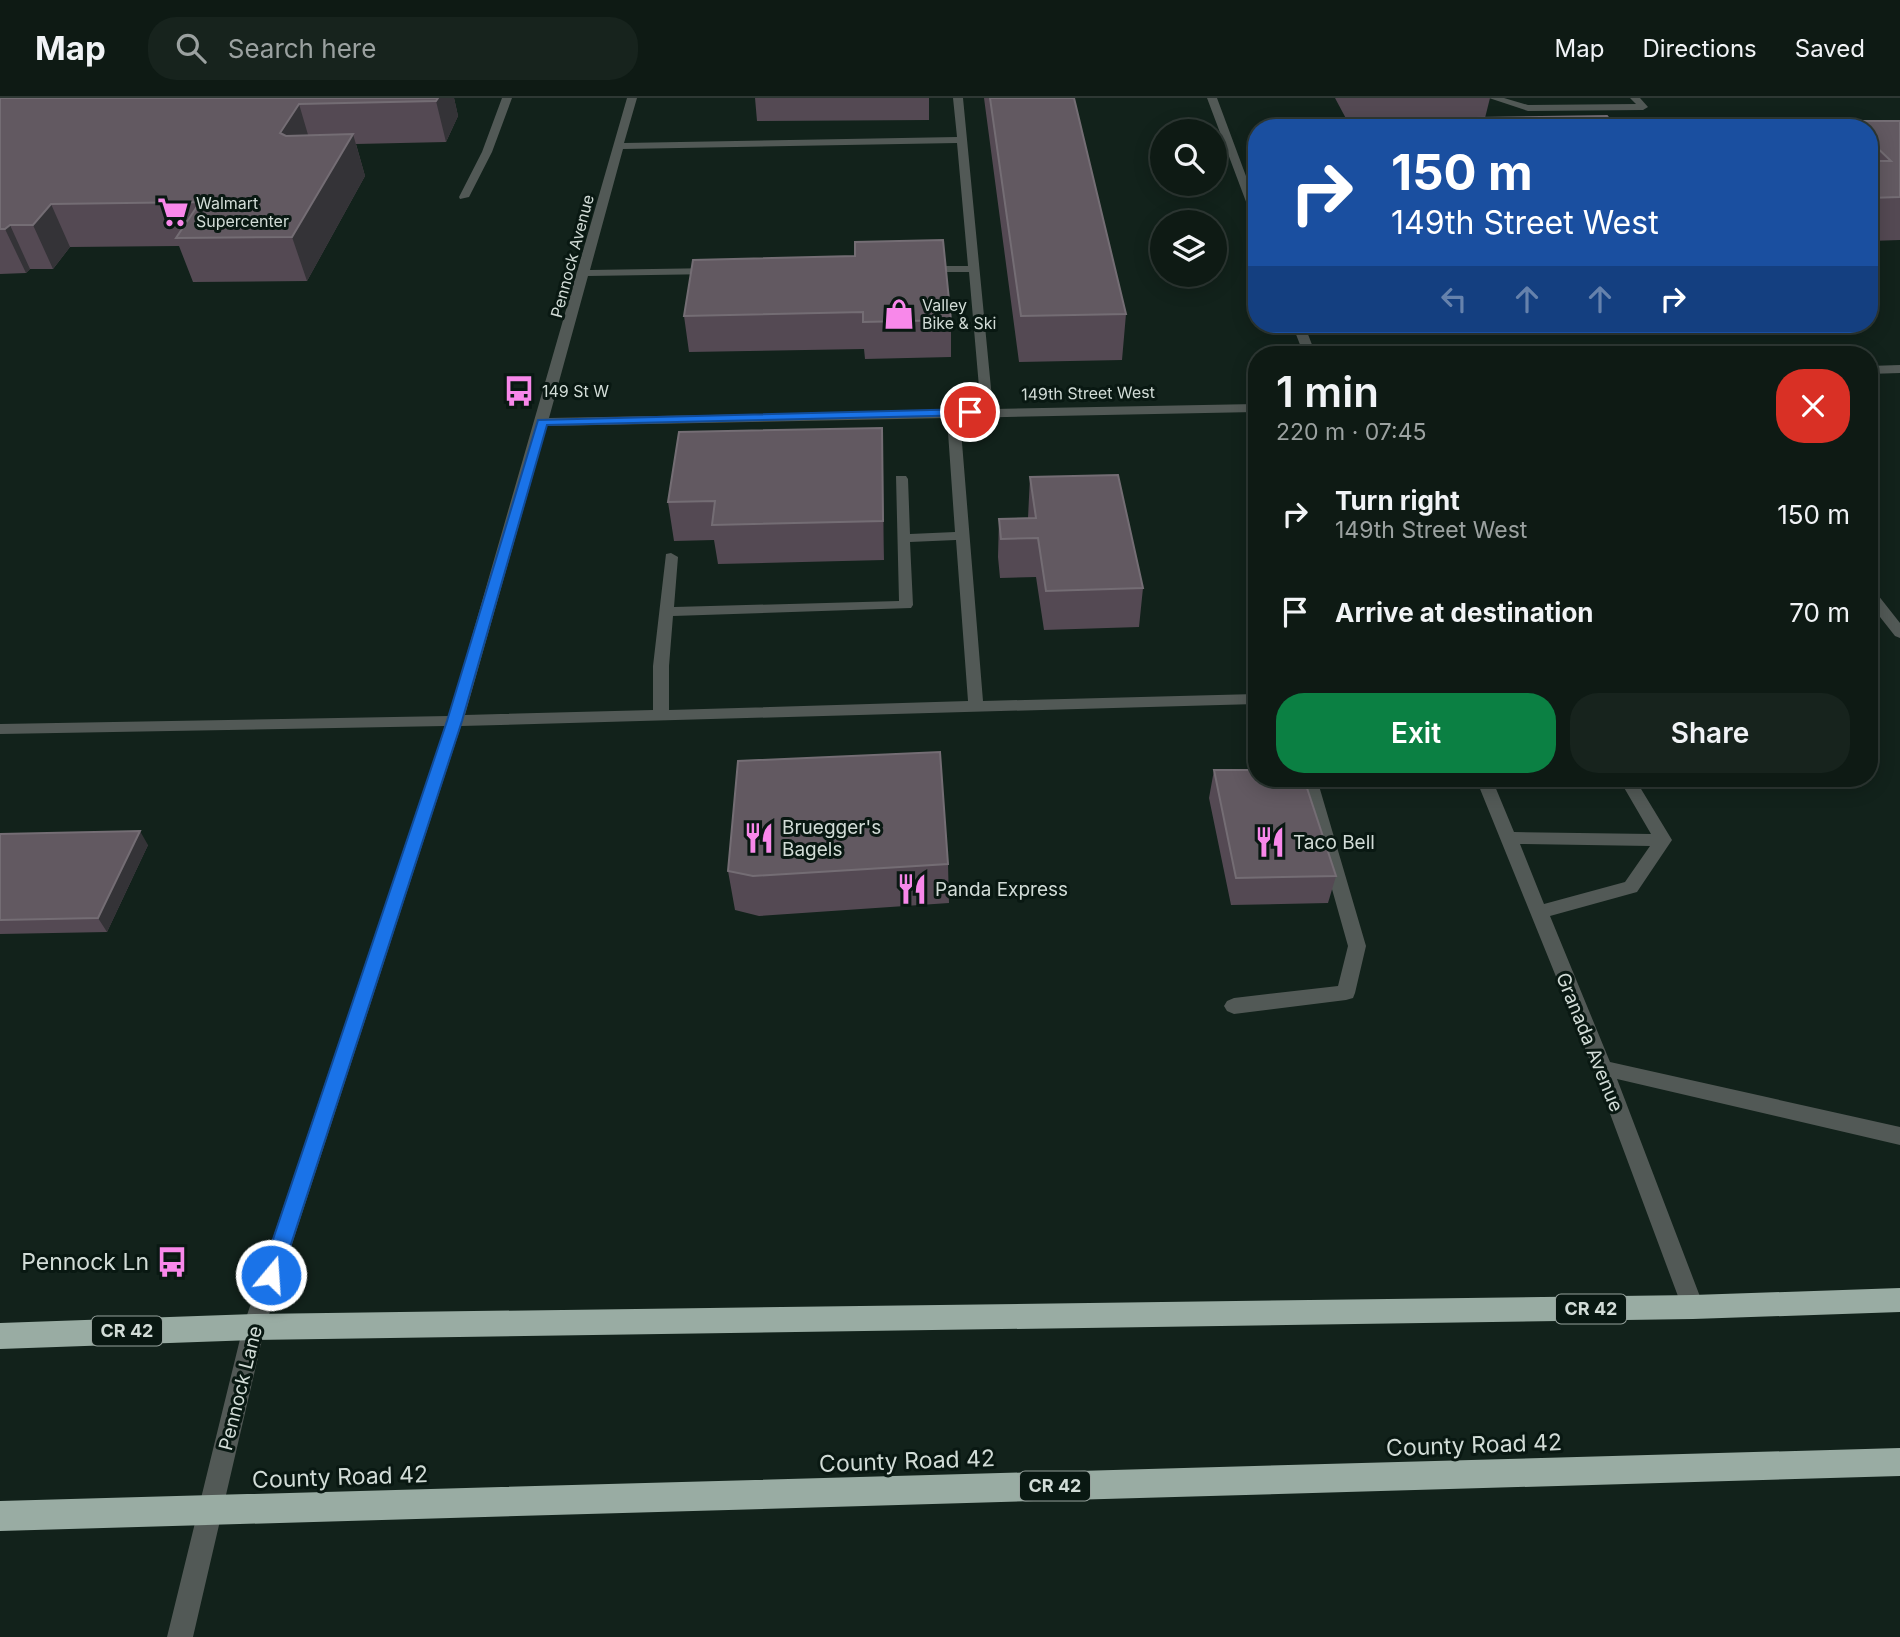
<!DOCTYPE html>
<html lang="en">
<head>
<meta charset="utf-8">
<style>
	body { margin:0; font-family:Inter,sans-serif; background:#17231d; color:#f1f3f6; height:100vh; display:flex; flex-direction:column; font-size:26px; white-space:nowrap }
	* { box-sizing:border-box; margin:0 }
	p { font-size:23px; color:#9ba1a0 }
	.icon { flex:none; width:38px; height:38px; fill:none; stroke:currentColor; stroke-width:2; stroke-linecap:round; stroke-linejoin:round }
	.map { position:relative; flex:1; overflow:hidden }
	.details { position:absolute; left:1248px; top:248px; width:630px; height:441px; display:flex; flex-direction:column; background:#0e1a14; border-radius:28px; box-shadow:0 4px 18px #0003,0 0 0 2px #2e3834 }
	.details>* { flex:none }
	.banner { position:absolute; left:1248px; top:21px; width:630px; height:214px; border-radius:28px; box-shadow:0 4px 18px #0003,0 0 0 2px #2e3834; background:#1a4fa0; color:#fff; overflow:hidden }
	.fabs { position:absolute; left:1150px; top:21px; display:grid; gap:14px }
	.fabs a { display:grid; place-items:center; width:77px; height:77px; border-radius:50%; background:#0e1a14; box-shadow:0 4px 18px #0003,0 0 0 2px #2e3834; font-size:35px }
	.pin { position:absolute; display:grid; place-items:center; width:60px; height:60px; color:#fff; margin:-30px; border:4px solid #fff; border-radius:50%; box-shadow:0 2px 7px #0007 }
	.me { position:absolute; width:77px; margin:-38px; rotate:18deg; stroke-linejoin:round; filter:drop-shadow(0 0 5px #0008) }
	.turn { display:flex; align-items:center; gap:24px; height:147px; padding:0 28px; font-size:32px }
	.turn .icon { width:91px; height:91px; stroke-width:2.5 }
	.turn b { display:block; font-size:49px; line-height:60px }
	.lanes { display:flex; align-items:center; height:66px; padding:0 28px; background:#0003; justify-content:center; gap:35px; direction:ltr }
	.lanes .off { opacity:.35 }
	.round { display:grid; place-items:center; flex:none; width:74px; height:74px; border-radius:28px; background:#17231d }
	.overview { display:flex; align-items:center; justify-content:space-between; height:119px; padding:0 28px }
	h1 { font-size:42px; font-weight:600; line-height:52px }
	.cta { display:flex; gap:14px; margin-top:auto; padding:14px 28px }
	.cta a { flex:1; height:80px; border-radius:28px; background:#0b8043; color:#fff; font-size:28px; font-weight:600; line-height:80px; text-align:center }
	.cta a+a { background:#17231d; color:#f1f3f6 }
	ul { padding:0; list-style:none }
	li { display:flex; align-items:center; gap:21px; height:98px; padding:0 28px }
	li div { flex:1 }
	li b { display:block; font-size:26px }
	li em { font-style:normal }
	header { display:flex; align-items:center; gap:42px; box-sizing:border-box; height:98px; padding:0 35px; background:#0e1a14; border-bottom:2px solid #2e3834 }
	header strong { font-size:33px }
	nav { display:flex; gap:38px; margin-inline-start:auto; font-size:24px }
	.search { width:490px; height:63px; background:#17231d; display:flex; align-items:center; gap:18px; box-sizing:border-box; padding:0 24px; border-radius:28px; color:#9ba1a0; font-size:26px }
	.map>svg:first-child { display:block }
	.lines { fill:none; stroke-linecap:round; stroke-linejoin:round }
	.minor { fill:#525956; fill-rule:evenodd }
	.highway { fill:#99aca3; fill-rule:evenodd }
	.wall { fill:#544953 }
	.shaded-wall { fill:#343337 }
	.building { fill:#625961; stroke:#746d74; stroke-width:2 }
	.route { fill:#1a73e8; stroke:#114b97; stroke-width:2 }
	.labels { text-anchor:middle; stroke-width:6; stroke-linejoin:round; paint-order:stroke }
	.far-poi-label { font-size:16px; fill:#d2dcd7; stroke:#091812; text-anchor:start }
	.far-street-label { font-size:16px; fill:#d2dcd7; stroke:#091812 }
	.shield { fill:#091812; stroke:#96a19c; stroke-width:2 }
	.shield-label { font-size:18px; font-weight:bold; fill:#d2dcd7 }
	.poi-label { font-size:19px; fill:#d2dcd7; stroke:#091812; text-anchor:start }
	.street-label { font-size:19px; fill:#d2dcd7; stroke:#091812 }
	.near-poi-label { font-size:23px; fill:#d2dcd7; stroke:#091812; text-anchor:end }
	.near-street-label { font-size:23px; fill:#d2dcd7; stroke:#091812 }
</style>
</head>
<body>
<header>
<strong>Map</strong>
<div class="search"><svg class="icon" aria-label="search" viewBox="0 0 24 24"><circle cx="10" cy="10" r="6"/><path d="M15 15l6 6"/></svg>Search here</div>
<nav><a>Map</a><a>Directions</a><a>Saved</a></nav>
</header>
<div class="map">
<svg width="1900" height="1539" viewBox="0 0 1900 1539">
	<rect width="100%" height="100%" fill="#12221b"/>
	<g class="lines">
		<!-- minor -->
		<path class="minor" d="M502,0H512L492,54L469,99L460,101L459,99L482,54Z
			M627,0H637L624,45L957,39L953,0H963L993,311L1256,306V314L960,320L983,603L1256,596V606L461,628L265,1229L193,1539H167L243,1229L445,628L0,636V626L449,618ZM957,45L968,168H925L920,171L925,174H969L981,312L549,320L588,178L715,176L720,173L715,170L590,172L623,51ZM947,320L955,434L910,436L908,381L906,378H896L899,503L674,509L678,459L671,455L666,456L653,568V612L465,617L547,328ZM956,442L968,603L669,612V568L673,518L911,510L913,507L910,444Z
			M1207,0H1217L1256,105V120L1251,117Z
			M1489,0H1504L1528,7L1636,6L1630,0H1640L1648,9L1643,12L1528,13Z
			M1292,226H1304L1316,257H1304Z
			M1900,267V275L1869,276V268Z
			M1869,491L1874,492L1900,525V540L1895,538L1869,505Z
			M1301,681H1317L1366,848L1355,895L1353,900L1346,902L1234,916L1227,913L1224,908L1227,903L1234,900L1338,888L1348,848Z
			M1476,681H1492L1514,734L1651,736L1619,681H1635L1672,742L1637,794L1550,818L1610,964L1900,1029V1047L1617,981L1704,1209L1701,1216L1693,1219L1685,1216L1682,1209L1593,970ZM1520,746L1650,748L1625,784L1544,806Z"/>
		<!-- highway -->
		<path class="highway" d="M1900,1190V1214L1693,1221L254,1242L0,1251V1225L254,1216L1693,1197Z
			M1900,1350V1378L0,1433V1403Z"/>
	</g>
	<!-- wall -->
	<path class="wall" d="M0,0H454L458,18L446,44L356,46L365,78L307,183L193,184L179,148L70,149L53,171H30L26,175L0,176Z
		M755,0H929V22L757,23Z
		M984,0H1074L1126,216L1122,262L1019,264Z
		M1335,0H1490L1485,20L1616,30H1406L1407,28H1350Z
		M1849,23H1900V142L1869,143V30H1846Z
		M693,162L951,222V259L865,261L864,251L689,254L684,218Z
		M882,330L884,462L718,466L714,442L674,443L668,404Z
		M1030,379L1143,490L1139,529L1044,532L1036,479L1000,480L998,459L999,421L1028,420Z
		M1214,672L1336,778L1328,805L1231,807L1209,700Z
		M0,736L148,747L107,834L0,836Z
		M948,766L949,805L759,818L735,812L728,773Z"/>
	<!-- shaded-wall -->
	<path class="shaded-wall" d="M438,0H454L458,18L446,44L436,3Z
		M299,6L311,47L280,35Z
		M353,36L365,78L307,183L292,139Z
		M51,106L70,149L53,171L33,127Z
		M10,127L30,171L26,175L5,131Z
		M882,330L883,368L884,462L883,423Z
		M140,733L148,747L107,834L98,820Z"/>
	<!-- building -->
	<path class="building" d="M0,0H438L436,3L299,6L280,35L286,38L353,36L292,139L176,140L200,104L51,106L33,127H10L5,131H0Z
		M990,0H1074L1126,216L1021,218Z
		M1607,18L1616,30H1413L1408,21Z
		M1849,23H1900V99L1869,100V63H1891L1869,42V30H1856Z
		M943,142L951,222L863,224V214L684,218L693,162L855,158V144Z
		M882,330L883,423L712,427L715,403L668,404L679,334Z
		M1118,377L1143,490L1046,493L1038,440L1001,441L999,421L1036,420L1030,379Z
		M940,654L948,766L753,778L728,773L738,663Z
		M1214,672H1256V681H1304L1336,778L1236,780Z
		M140,733L98,820L0,822V736Z"/>
	<!-- route -->
	<path class="route" d="M970,311L976,314L974,317L547,327L462,623L281,1177L278,1184L271,1186L264,1184L261,1177L447,623L538,322Z"/>
	<!-- icons -->
	<defs>
		<symbol id="supermarket-bare" viewBox="-9 -9 18 18"><path d="M-6-5.5h2.5l.6 2H6L4.5 2H-2.5L-4.4-4H-6ZM-1.5 3.2a1.3 1.3 0 1 0 .1 0ZM3 3.2a1.3 1.3 0 1 0 .1 0Z" fill="#f888ea" stroke="#091812" stroke-width="2.5" paint-order="stroke"/></symbol>
		<symbol id="shop-bare" viewBox="-9 -9 18 18"><path d="M-5-2.5h2.3a2.7 3.5 0 0 1 5.4 0H5L5.5 6h-11ZM-1.5-2.5h3a1.5 2.3 0 0 0-3 0Z" fill="#f888ea" stroke="#091812" stroke-width="2.5" paint-order="stroke"/></symbol>
		<symbol id="bus-bare" viewBox="-9 -9 18 18"><path d="M-5-6H5V4H4V6H2V4H-2V6H-4V4H-5ZM-3.5-4V0h7V-4ZM-3.5 1.2v1.5H-2V1.2ZM2 1.2v1.5H3.5V1.2Z" fill="#f888ea" stroke="#091812" stroke-width="2.5" paint-order="stroke"/></symbol>
		<symbol id="restaurant-bare" viewBox="-9 -9 18 18"><path d="M-5-6h1v4h1v-4h1v4h1v-4h1v5L-1.5 .5V6h-2V.5L-5-1ZM5-6V6H3V1.5H1.5Q1.5-4 5-6Z" fill="#f888ea" stroke="#091812" stroke-width="2.5" paint-order="stroke"/></symbol>
	</defs>
	<g fill-rule="evenodd">
		<use href="#supermarket-bare" x="151" y="92" width="44" height="44"/>
		<use href="#shop-bare" x="877" y="194" width="44" height="44"/>
		<use href="#bus-bare" x="497" y="271" width="44" height="44"/>
		<use href="#restaurant-bare" x="737" y="718" width="44" height="44"/>
		<use href="#restaurant-bare" x="1248" y="722" width="44" height="44"/>
		<use href="#restaurant-bare" x="890" y="769" width="44" height="44"/>
		<use href="#bus-bare" x="150" y="1142" width="44" height="44"/>
	</g>
	<g class="labels">
		<!-- far-poi labels -->
		<g class="far-poi-label">
			<text x="196" y="111">Walmart<tspan x="196" dy="18">Supercenter</tspan></text>
			<text x="922" y="213">Valley<tspan x="922" dy="18">Bike &amp; Ski</tspan></text>
			<text x="542" y="299">149 St W</text>
		</g>
		<!-- far-street labels -->
		<g class="far-street-label">
			<text transform="translate(572 158) rotate(-75)" y="6">Pennock Avenue</text>
			<text transform="translate(1088 295) rotate(-1)" y="6">149th Street West</text>
		</g>
		<!-- shield labels -->
		<g class="shield">
			<rect x="1556" y="1196.5" width="70" height="29" rx="5"/>
			<rect x="92" y="1218.5" width="70" height="29" rx="5"/>
			<rect x="1020" y="1373.5" width="70" height="29" rx="5"/>
		</g>
		<g class="shield-label">
			<text x="1591" y="1217">CR 42</text>
			<text x="127" y="1239">CR 42</text>
			<text x="1055" y="1394">CR 42</text>
		</g>
		<!-- poi labels -->
		<g class="poi-label">
			<text x="782" y="736">Bruegger's<tspan x="782" dy="22">Bagels</tspan></text>
			<text x="1293" y="751">Taco Bell</text>
			<text x="935" y="798">Panda Express</text>
		</g>
		<!-- street labels -->
		<g class="street-label">
			<text transform="translate(1590 944) rotate(68)" y="7">Granada Avenue</text>
			<text transform="translate(240 1290) rotate(-76)" y="7">Pennock Lane</text>
		</g>
		<!-- near-poi labels -->
		<g class="near-poi-label">
			<text x="149" y="1172">Pennock Ln</text>
		</g>
		<!-- near-street labels -->
		<g class="near-street-label">
			<text transform="translate(1474 1347) rotate(-2)" y="8">County Road 42</text>
			<text transform="translate(907 1363) rotate(-2)" y="8">County Road 42</text>
			<text transform="translate(340 1379) rotate(-2)" y="8">County Road 42</text>
		</g>
	</g>
</svg>
<div class="fabs">
<a><svg class="icon" aria-label="search" viewBox="0 0 24 24"><circle cx="10" cy="10" r="6"/><path d="M15 15l6 6"/></svg></a>
<a><svg class="icon" aria-label="layers" viewBox="0 0 24 24"><path d="M12 4l9 5-9 5-9-5zM3 14l9 5 9-5"/></svg></a>
</div>
<div class="pin" style="left:970px;top:314px;background:#d93025"><svg class="icon" aria-label="arrive" viewBox="0 0 24 24"><path d="M6 21V4h12l-3 4 3 4H6"/></svg></div>
<svg class="me" style="left:271px;top:1177px" viewBox="-20 -20 40 40"><circle r="17" fill="#1a73e8" stroke="#fff" stroke-width="3"/><path d="M0-11L8 9 0 5-8 9z" fill="#fff"/></svg>
<div class="banner">
<div class="turn"><svg class="icon" aria-label="right" viewBox="0 0 24 24"><path d="M7 20v-9h11M14 6l5 5-5 5"/></svg><div><b>150 m</b>149th Street West</div></div>
<div class="lanes"><svg class="icon off" aria-label="left" viewBox="0 0 24 24"><path d="M17 20v-9H6M10 6l-5 5 5 5"/></svg><svg class="icon off" aria-label="ahead" viewBox="0 0 24 24"><path d="M12 20V5M6 11l6-6 6 6"/></svg><svg class="icon off" aria-label="ahead" viewBox="0 0 24 24"><path d="M12 20V5M6 11l6-6 6 6"/></svg><svg class="icon" aria-label="right" viewBox="0 0 24 24"><path d="M7 20v-9h11M14 6l5 5-5 5"/></svg></div>
</div>
<section class="details">
<div class="overview"><div><h1>1 min</h1><p>220 m · 07:45</p></div><a class="round" style="background:#d93025;color:#fff"><svg class="icon" aria-label="close" viewBox="0 0 24 24"><path d="M6 6l12 12M18 6L6 18"/></svg></a></div>
<ul>
<li><svg class="icon" aria-label="right" viewBox="0 0 24 24"><path d="M7 20v-9h11M14 6l5 5-5 5"/></svg><div><b>Turn right</b><p>149th Street West</p></div><em>150 m</em></li>
<li><svg class="icon" aria-label="arrive" viewBox="0 0 24 24"><path d="M6 21V4h12l-3 4 3 4H6"/></svg><div><b>Arrive at destination</b></div><em>70 m</em></li>
</ul>
<div class="cta"><a>Exit</a><a>Share</a></div>
</section>
</div>
</body>
</html>
